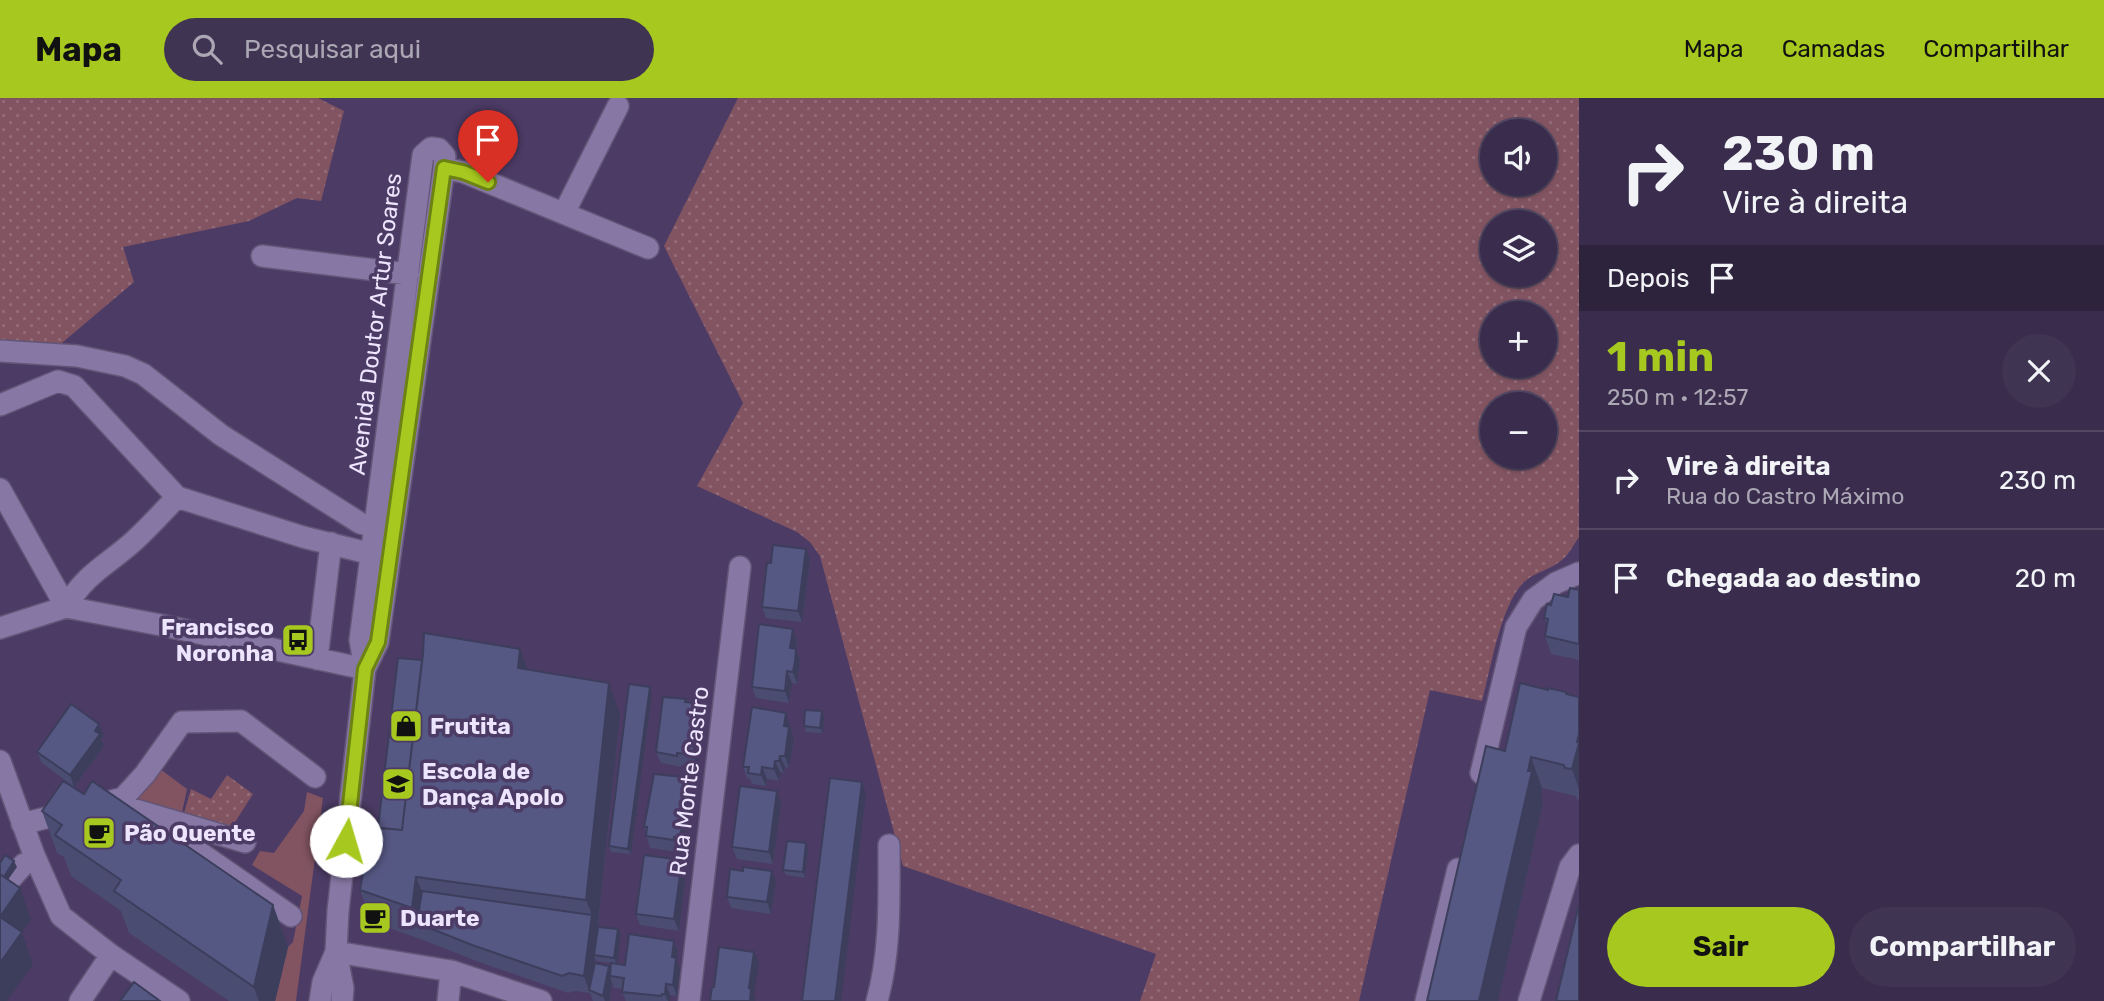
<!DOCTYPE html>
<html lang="pt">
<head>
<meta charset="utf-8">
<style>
	body { margin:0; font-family:Rubik,sans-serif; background:#403453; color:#f1f3f6; height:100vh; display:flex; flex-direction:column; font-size:26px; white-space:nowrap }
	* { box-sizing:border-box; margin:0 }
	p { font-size:23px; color:#aba7b5 }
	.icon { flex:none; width:38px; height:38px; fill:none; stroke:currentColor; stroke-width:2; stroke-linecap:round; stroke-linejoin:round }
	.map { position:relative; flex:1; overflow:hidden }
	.sheet { display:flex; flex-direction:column; background:#392c4c; width:525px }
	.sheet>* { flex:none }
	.guide { background:#392c4c; color:#f1f3f6; overflow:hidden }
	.tools { position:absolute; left:1480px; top:21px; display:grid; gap:14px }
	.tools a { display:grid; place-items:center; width:77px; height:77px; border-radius:50%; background:#392c4c; box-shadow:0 2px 5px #0004,0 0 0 2px #534864; font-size:35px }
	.pin { position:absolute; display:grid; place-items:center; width:60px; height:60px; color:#fff; margin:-72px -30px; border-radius:50% 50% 50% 0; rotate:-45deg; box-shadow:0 0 7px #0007 }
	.pin .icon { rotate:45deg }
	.me { position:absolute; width:77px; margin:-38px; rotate:6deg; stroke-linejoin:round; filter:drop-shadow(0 0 5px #0008) }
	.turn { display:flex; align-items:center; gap:24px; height:147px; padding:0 28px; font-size:32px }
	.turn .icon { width:91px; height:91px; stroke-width:2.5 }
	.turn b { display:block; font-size:49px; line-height:60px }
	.then { display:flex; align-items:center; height:66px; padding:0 28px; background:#0003; gap:14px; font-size:26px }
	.round { display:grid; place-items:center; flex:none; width:74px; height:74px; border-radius:37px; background:#403453 }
	.overview { display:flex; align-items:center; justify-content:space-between; height:119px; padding:0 28px }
	h1 { font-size:42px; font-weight:700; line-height:52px; color:#a7c81f }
	.action { display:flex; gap:14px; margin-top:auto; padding:14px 28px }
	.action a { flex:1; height:80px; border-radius:42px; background:#a7c81f; color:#111; font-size:28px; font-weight:700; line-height:80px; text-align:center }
	.action a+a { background:#403453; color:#f1f3f6 }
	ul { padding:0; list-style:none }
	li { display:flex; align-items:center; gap:21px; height:98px; padding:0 28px; border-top:2px solid #534864 }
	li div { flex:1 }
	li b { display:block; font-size:26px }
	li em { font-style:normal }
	header { display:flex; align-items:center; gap:42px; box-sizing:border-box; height:98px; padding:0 35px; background:#a7c81f; color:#111 }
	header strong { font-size:33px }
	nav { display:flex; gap:38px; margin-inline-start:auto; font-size:24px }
	.search { width:490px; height:63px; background:#403453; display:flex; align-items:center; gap:18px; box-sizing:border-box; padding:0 24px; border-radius:38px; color:#aba7b5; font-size:26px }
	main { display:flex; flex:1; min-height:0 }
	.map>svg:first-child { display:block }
	.grass { fill:url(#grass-dots); fill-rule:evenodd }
	.park { fill:#825461 }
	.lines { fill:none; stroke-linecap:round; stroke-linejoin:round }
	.minor-casing { stroke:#635577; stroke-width:24 }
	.minor { stroke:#8777a4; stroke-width:21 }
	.wall { fill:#4a4c72; fill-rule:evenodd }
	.shaded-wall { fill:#3c3e5c }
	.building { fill:#565884; stroke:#3c3e5c; stroke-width:2 }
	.route-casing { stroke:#6d8214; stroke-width:18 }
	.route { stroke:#a7c81f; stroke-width:12 }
	.labels { text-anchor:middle; stroke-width:7; stroke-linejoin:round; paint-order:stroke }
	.street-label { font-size:23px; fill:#ede5fe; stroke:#4c3b65 }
	.poi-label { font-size:23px; font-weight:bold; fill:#ede5fe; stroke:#4c3b65; text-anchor:start }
</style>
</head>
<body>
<header>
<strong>Mapa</strong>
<div class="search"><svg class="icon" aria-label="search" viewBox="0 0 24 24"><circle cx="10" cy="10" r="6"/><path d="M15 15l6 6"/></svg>Pesquisar aqui</div>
<nav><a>Mapa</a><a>Camadas</a><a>Compartilhar</a></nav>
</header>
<main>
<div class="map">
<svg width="1579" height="903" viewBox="0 0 1579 903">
	<defs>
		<pattern id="grass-dots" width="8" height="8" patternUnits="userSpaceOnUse" patternTransform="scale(1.75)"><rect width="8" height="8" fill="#825461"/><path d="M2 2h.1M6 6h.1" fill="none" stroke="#946c79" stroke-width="1.8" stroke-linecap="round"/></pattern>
	</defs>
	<rect width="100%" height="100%" fill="#4c3b65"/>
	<!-- grass -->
	<path class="grass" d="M0,0H318L344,13L321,103L297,100L249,123L123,149L134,184L56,250L0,246Z
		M738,0H1579V439C1574,446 1569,456 1563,461C1552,472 1533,474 1522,486C1500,511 1491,570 1482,603L1430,592L1359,903H1140L1156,856L903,768L820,458L810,444L797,434L697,388L743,305L664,148ZM1493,33H1545V86H1493ZM1493,124H1545V177H1493ZM1493,215H1545V268H1493ZM1493,306H1545V359H1493Z
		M227,677L253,696L230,732L182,722L191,691L211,701Z"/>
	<!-- park -->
	<path class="park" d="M160,671L187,691L181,719L134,704Z
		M307,694L323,700L296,903H275L288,849L293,844L302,798L252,767L260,753L274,755L304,713Z"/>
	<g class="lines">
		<defs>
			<path id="minor" d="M444,70L463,74L648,150
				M564,115L618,8
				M262,158L408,176
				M0,253L77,258L125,268L143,276L221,337L360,425L375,429
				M0,307L58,283L74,288L177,399L303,439L372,456
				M0,391L66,509C86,475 106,468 134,443C149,429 163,414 177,399
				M0,530L66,509L166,528L365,571
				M317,561L331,445
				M0,663L34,757L61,818L111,857L179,903
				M1481,675L1516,529L1533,502L1556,485L1579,475
				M123,700L129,710L245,744
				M22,726L123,700L145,676L182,624L241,623L315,679
				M156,735L189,747L291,818
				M0,793L24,766
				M336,854L451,873L541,903
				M80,903L111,857
				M320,903L323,884L336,854
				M342,903L343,890L336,854L338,813L365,571L360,542L423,57L431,50L439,51L445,58L444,70L378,544L365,571
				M448,903L451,873
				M689,903L740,469
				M877,903C891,852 889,800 889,747
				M1426,903L1458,771
				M1529,903L1570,769L1579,757"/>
		</defs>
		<!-- minor casing -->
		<use href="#minor" class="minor-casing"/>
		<!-- minor -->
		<use href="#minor" class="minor"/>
	</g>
	<!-- wall -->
	<path class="wall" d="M806,451L810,462L802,524L766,520L762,509L771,465Z
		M1579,492V562L1551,556L1545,538L1547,527L1544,520L1551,507Z
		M793,531L797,543L796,551L800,562L797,586L792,585L789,605L756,600L752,589Z
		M422,562L528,572L620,616L598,829L618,831L621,837L617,865L625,867L674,843L678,854L677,863L680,871L677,898L670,897V903H626L622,894V891L614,890L612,885L609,903H593L590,895L575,893L568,895L479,864L423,842L372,824L360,792ZM595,859L596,863L611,865L610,872L593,873Z
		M1548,592L1566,594L1567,596L1579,599V702L1577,701L1575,698L1542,690L1541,697L1543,705L1498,903H1427L1505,653Z
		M652,595L631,756L611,754L609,748Z
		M687,604L705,617L698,669L681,667V669L661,665L656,654Z
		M822,613L824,619L823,635L806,634L804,628Z
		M786,615L794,641L789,670L785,669L784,675L780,674L779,683L767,681L766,688L752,686L750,681L747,680L743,669Z
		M99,626L104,638L101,641L104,648L74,689L42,665L37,654Z
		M683,679L684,682H688L692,694L690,732H687L684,752L678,751V754L650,750L644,729Z
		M781,705L773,766L737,761L732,749Z
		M42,713L273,807L288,849L275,903H229L129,835L121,813L71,778L64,759L57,755Z
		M806,745L808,751L805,780L786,777L783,772Z
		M682,762L686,774L679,833L640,827L636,816Z
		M776,784L771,816L731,810L727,799Z"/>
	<!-- shaded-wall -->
	<path class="shaded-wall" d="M806,451L810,462L802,524L798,513Z
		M793,531L797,543L794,561L790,550Z
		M520,551L532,583L518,570Z
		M796,551L800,562L797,586L793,574Z
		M787,573L792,585L789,605L785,593Z
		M609,585L620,616L591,893L589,892L584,878L592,817L586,802Z
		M650,589L652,595L631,756L628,751Z
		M701,606L705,617L698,669L693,657Z
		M822,613L824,619L823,635L820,630Z
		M786,615L794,641L789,670L785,658L784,628Z
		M99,626L104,638L101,641L104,648L74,689L70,677Z
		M1579,636V691L1572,671Z
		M780,658L785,669L784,675L779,663Z
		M1531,659L1542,690L1541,697L1543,705L1498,903H1479Z
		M775,663L780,674L779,683L774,671Z
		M762,669L767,681L766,688L761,677Z
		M688,682L692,694L690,732L686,720Z
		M862,684L866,696L841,903H835Z
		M777,693L781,705L773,766L769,754Z
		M683,720L687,732L684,752L680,740Z
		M674,739L678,751V754L674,742Z
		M806,745L808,751L805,780L803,774Z
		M682,762L686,774L679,833L674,821Z
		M14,763L17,769L5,786L3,780Z
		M772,773L776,784L771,816L767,804Z
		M416,779L428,810L417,825L412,810Z
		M20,790L31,822L22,835L33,866L7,903H0V819Z
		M273,807L288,849L275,903H259L254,889Z
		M618,831L621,837L617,866L614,860Z
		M674,843L678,854L677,863L680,871L677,898L673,887L672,859Z
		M754,854L759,865L754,897L756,901L755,903H750L749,890Z
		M609,868L613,879L610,878L612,885L609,903H605L603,898Z
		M666,886L670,897V903H668L665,896Z"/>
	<!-- building -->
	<path class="building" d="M773,447L806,451L798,513L762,509L767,465H771Z
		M1570,490L1579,492V546L1545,538L1548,521L1544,520L1547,506L1551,507L1554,496L1568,499Z
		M759,526L793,531L790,550L796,551L795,564L793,574L787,573L785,593L752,589Z
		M424,535L520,551L518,570L609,585L586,802L416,779L412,810L360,792L371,729L402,732L423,556Z
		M398,560L422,562L402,732L378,730Z
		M1520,585L1548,592V590L1566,594V596L1579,599V636L1577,644L1579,645L1572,671L1565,670L1564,667L1531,659L1528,673H1532L1479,903H1427L1486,648L1505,653Z
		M629,586L650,589L628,751L609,748Z
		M663,599L686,601L685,604L701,606L693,657L677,655V658L656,654Z
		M71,606L99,626L95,633L100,636L70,677L37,654Z
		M752,609L786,615L784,628L789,629L785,658H780L779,663H775L774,671L762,669L761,677L748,675L749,669H743Z
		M805,612L822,613L820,630L804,628Z
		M654,676L683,679V682H688L686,720H683L680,740L674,739V742L646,738L647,729H644Z
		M830,680L862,684L835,903H802Z
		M63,683L84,696L92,683L273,807L254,889L114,793L121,782L55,737L62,727L42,713Z
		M740,688L777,693L769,754L732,749Z
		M787,743L806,745L803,774L783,772Z
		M5,757L14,763L4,779L0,776V765Z
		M644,757L682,762L674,821L636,816Z
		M743,769L772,773L767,804L727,799L730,771L743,773Z
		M0,776L20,790L0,819Z
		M422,793L592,817L584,878L569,875L562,878L472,847L417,825Z
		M1579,806V903H1556Z
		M0,819L22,834L0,865Z
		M598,829L618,831L614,860L594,857Z
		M629,836L674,843L672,859L676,860L673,887L666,886L665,896H662L661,898L622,894L624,880L610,878L611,865L625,867Z
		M719,849L754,854L749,890H751L750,903H710L712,889H714Z
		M595,865L609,868L603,898L589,892Z
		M134,884L160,903H120Z"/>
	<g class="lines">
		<defs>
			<path id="route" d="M346,743L365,571L378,544L444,70L463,74L488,84"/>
		</defs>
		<!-- route casing -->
		<use href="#route" class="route-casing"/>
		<!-- route -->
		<use href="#route" class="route"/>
	</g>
	<!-- icons -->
	<defs>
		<symbol id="bus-square" viewBox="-11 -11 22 22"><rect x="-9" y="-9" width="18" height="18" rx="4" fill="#a7c81f" stroke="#4c3b65"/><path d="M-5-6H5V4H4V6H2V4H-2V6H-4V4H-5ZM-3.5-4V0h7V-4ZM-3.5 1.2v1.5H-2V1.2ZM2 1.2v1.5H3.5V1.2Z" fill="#111"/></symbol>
		<symbol id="shop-square" viewBox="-11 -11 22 22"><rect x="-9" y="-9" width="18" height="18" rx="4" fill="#a7c81f" stroke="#4c3b65"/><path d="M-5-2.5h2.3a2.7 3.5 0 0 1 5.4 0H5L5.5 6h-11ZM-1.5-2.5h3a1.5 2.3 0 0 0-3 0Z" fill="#111"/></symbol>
		<symbol id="school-square" viewBox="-11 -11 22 22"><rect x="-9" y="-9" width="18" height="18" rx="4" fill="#a7c81f" stroke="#4c3b65"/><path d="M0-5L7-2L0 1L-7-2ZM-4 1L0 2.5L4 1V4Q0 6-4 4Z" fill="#111"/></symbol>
		<symbol id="cafe-square" viewBox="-11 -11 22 22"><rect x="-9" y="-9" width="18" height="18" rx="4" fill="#a7c81f" stroke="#4c3b65"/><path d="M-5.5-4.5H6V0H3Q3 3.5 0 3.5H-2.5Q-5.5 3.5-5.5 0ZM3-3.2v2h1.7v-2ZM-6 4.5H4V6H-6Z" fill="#111"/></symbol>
	</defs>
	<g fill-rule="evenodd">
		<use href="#bus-square" x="279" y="523" width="38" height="38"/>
		<use href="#shop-square" x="387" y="609" width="38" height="38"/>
		<use href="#school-square" x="379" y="667" width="38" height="38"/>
		<use href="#cafe-square" x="80" y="716" width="38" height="38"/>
		<use href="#cafe-square" x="356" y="801" width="38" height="38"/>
	</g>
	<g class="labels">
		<!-- street labels -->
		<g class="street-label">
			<text transform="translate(375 226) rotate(-83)" y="8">Avenida Doutor Artur Soares</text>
			<text transform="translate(689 683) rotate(-83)" y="8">Rua Monte Castro</text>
		</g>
		<!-- poi labels -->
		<g class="poi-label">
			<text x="274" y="537" text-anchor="end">Francisco<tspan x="274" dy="26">Noronha</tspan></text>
			<text x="430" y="636">Frutita</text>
			<text x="422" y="681">Escola de<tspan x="422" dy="26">Dança Apolo</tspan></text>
			<text x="124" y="743">Pão Quente</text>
			<text x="400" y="828">Duarte</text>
		</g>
	</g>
</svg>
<div class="tools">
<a><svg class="icon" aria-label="sound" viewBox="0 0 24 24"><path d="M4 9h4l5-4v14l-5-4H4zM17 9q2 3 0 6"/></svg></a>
<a><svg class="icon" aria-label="layers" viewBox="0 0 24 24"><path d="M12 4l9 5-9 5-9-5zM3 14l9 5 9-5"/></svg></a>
<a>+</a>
<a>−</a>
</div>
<div class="pin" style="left:488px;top:84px;background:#d93025"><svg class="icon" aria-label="arrive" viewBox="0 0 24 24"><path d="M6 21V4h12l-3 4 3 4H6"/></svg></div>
<svg class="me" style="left:346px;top:743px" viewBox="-20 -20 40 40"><circle r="19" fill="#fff"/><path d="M0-13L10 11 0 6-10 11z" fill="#a7c81f"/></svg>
</div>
<section class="sheet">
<div class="guide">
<div class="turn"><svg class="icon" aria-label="right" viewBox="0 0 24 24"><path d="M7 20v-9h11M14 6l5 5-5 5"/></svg><div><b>230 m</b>Vire à direita</div></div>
<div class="then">Depois<svg class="icon" aria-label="arrive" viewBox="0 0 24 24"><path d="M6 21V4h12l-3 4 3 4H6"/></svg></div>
</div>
<div class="overview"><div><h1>1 min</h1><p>250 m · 12:57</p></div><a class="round"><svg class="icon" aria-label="close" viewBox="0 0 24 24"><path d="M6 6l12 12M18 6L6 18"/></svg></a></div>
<ul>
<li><svg class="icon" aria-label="right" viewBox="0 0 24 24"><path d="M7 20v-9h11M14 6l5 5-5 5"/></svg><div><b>Vire à direita</b><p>Rua do Castro Máximo</p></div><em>230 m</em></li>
<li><svg class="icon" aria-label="arrive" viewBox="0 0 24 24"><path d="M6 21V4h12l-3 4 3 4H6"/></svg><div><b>Chegada ao destino</b></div><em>20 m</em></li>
</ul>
<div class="action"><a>Sair</a><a>Compartilhar</a></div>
</section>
</main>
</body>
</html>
